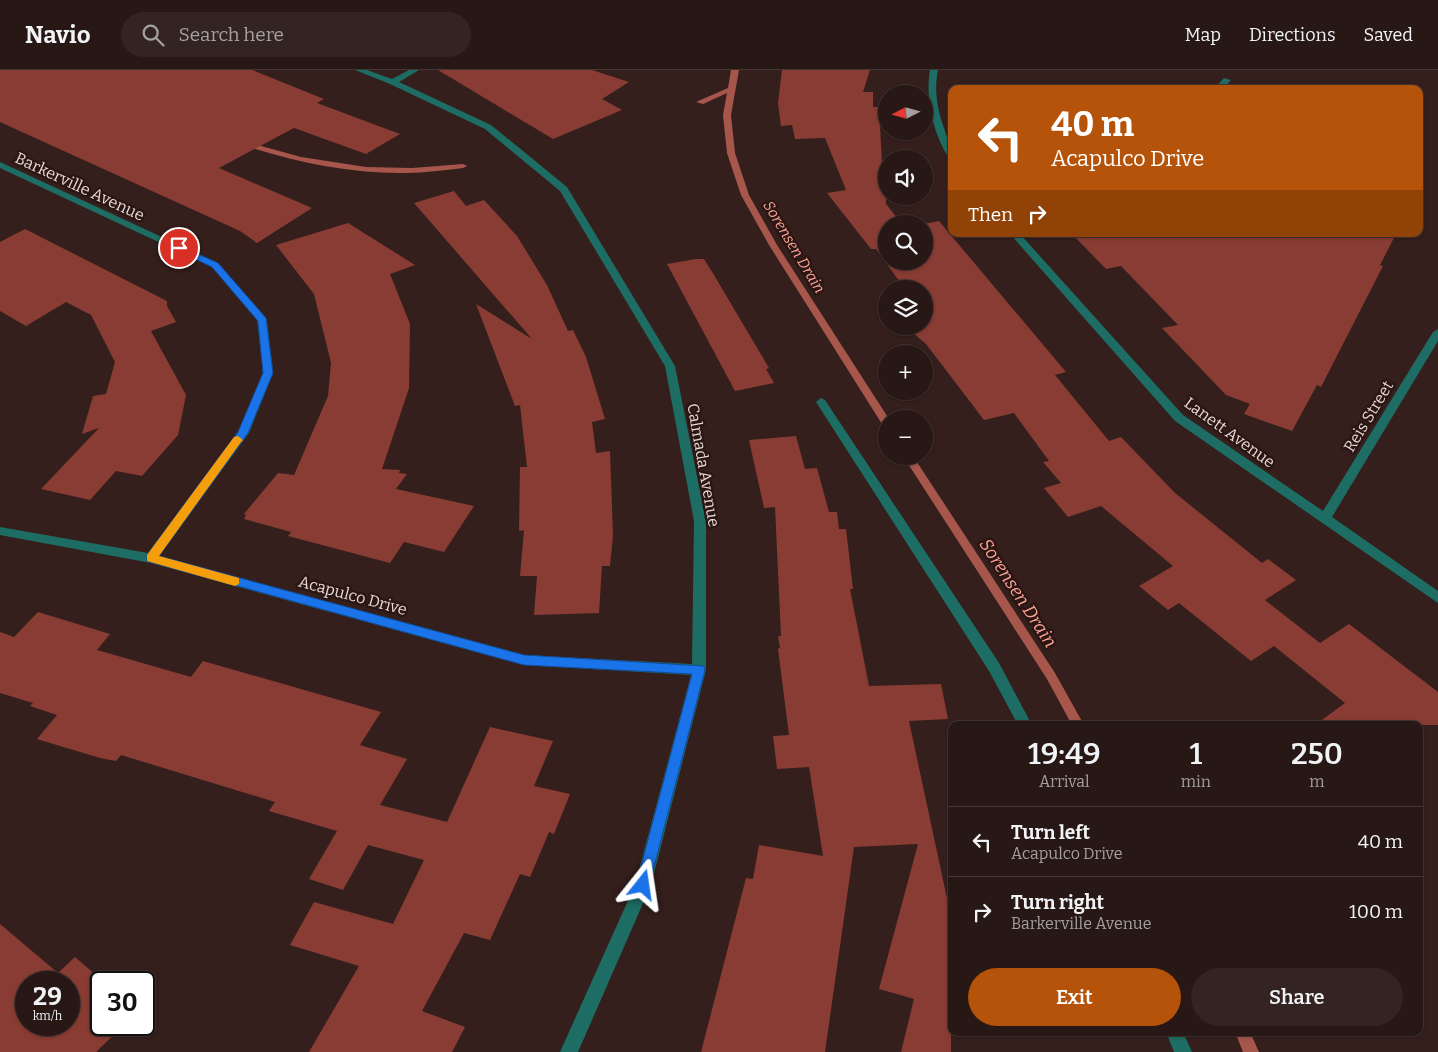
<!DOCTYPE html>
<html lang="en">
<head>
<meta charset="utf-8">
<style>
	body { margin:0; font-family:Bitter,serif; background:#332422; color:#f1f3f6; height:100vh; display:flex; flex-direction:column; font-size:19px; white-space:nowrap }
	* { box-sizing:border-box; margin:0 }
	p { font-size:16px; color:#a49fa0 }
	.icon { flex:none; width:28px; height:28px; fill:none; stroke:currentColor; stroke-width:2; stroke-linecap:round; stroke-linejoin:round }
	.map { position:relative; flex:1; overflow:hidden }
	.side { position:absolute; left:948px; top:651px; width:475px; height:315px; display:flex; flex-direction:column; background:#271715; border-radius:10px; box-shadow:0 1px 4px #0004,0 0 0 1px #433634 }
	.side>* { flex:none }
	.banner { position:absolute; left:948px; top:15px; width:475px; height:152px; border-radius:10px; box-shadow:0 1px 4px #0004,0 0 0 1px #433634; background:#b45309; color:#fff; overflow:hidden }
	.needle { width:32px; rotate:264deg }
	.tools { position:absolute; left:878px; top:15px; display:grid; gap:10px }
	.tools a { display:grid; place-items:center; width:55px; height:55px; border-radius:50%; background:#271715; box-shadow:0 1px 4px #0004,0 0 0 1px #433634; font-size:25px }
	.speed { position:absolute; left:15px; top:901px; display:flex; gap:10px; font-size:25px; font-weight:700; text-align:center }
	.speed>* { display:grid; place-content:center; width:65px; height:65px; border-radius:50%; background:#271715; box-shadow:0 1px 4px #0004,0 0 0 1px #433634; line-height:1 }
	.speed small { font-size:12px; font-weight:400 }
	.speed .limit { border:2px solid #111; border-radius:8px; background:#fff; color:#111 }
	.pin { position:absolute; display:grid; place-items:center; width:42px; height:42px; color:#fff; margin:-21px; border:2px solid #fff; border-radius:50%; box-shadow:0 1px 5px #0007 }
	.me { position:absolute; width:55px; margin:-28px; rotate:15deg; stroke-linejoin:round; filter:drop-shadow(0 0 4px #0008) }
	.turn { display:flex; align-items:center; gap:18px; height:105px; padding:0 20px; font-size:22px }
	.turn .icon { width:65px; height:65px; stroke-width:2.5 }
	.turn b { display:block; font-size:35px; line-height:42px }
	.then { display:flex; align-items:center; height:48px; padding:0 20px; background:#0003; gap:10px; font-size:19px }
	.eta { display:flex; justify-content:space-evenly; align-items:center; height:85px; text-align:center }
	.eta b { font-size:30px; font-weight:600; line-height:35px }
	.primary-button { display:flex; gap:10px; margin-top:auto; padding:10px 20px }
	.primary-button a { flex:1; height:58px; border-radius:30px; background:#b45309; color:#fff; font-size:20px; font-weight:600; line-height:58px; text-align:center }
	.primary-button a+a { background:#332422; color:#f1f3f6 }
	ul { padding:0; list-style:none }
	li { display:flex; align-items:center; gap:15px; height:70px; padding:0 20px; border-top:1px solid #433634 }
	li div { flex:1 }
	li b { display:block; font-size:19px }
	li em { font-style:normal }
	header { display:flex; align-items:center; gap:30px; box-sizing:border-box; height:70px; padding:0 25px; background:#271715; border-bottom:1px solid #433634 }
	header strong { font-size:24px }
	nav { display:flex; gap:28px; margin-inline-start:auto; font-size:18px }
	.search { width:350px; height:45px; background:#332422; display:flex; align-items:center; gap:12px; box-sizing:border-box; padding:0 18px; border-radius:28px; color:#a49fa0; font-size:19px }
	.map>svg:first-child { display:block }
	.lines { fill:none; stroke-linecap:round; stroke-linejoin:round }
	.stream { fill:#a7564c; fill-rule:evenodd }
	.building { fill:#893c33; fill-rule:evenodd }
	.minor { fill:#1d6d64; fill-rule:evenodd }
	.route { fill:#1a73e8; stroke:#114b97 }
	.slow { fill:#f59e0b }
	.labels { text-anchor:middle; stroke-width:5; stroke-linejoin:round; paint-order:stroke }
	.far-water-label { font-size:15px; font-style:italic; fill:#fea396; stroke:#2a1613 }
	.street-label { font-size:16px; fill:#e7d7d5; stroke:#2a1613 }
	.water-label { font-size:18px; font-style:italic; fill:#fea396; stroke:#2a1613 }
</style>
</head>
<body>
<header>
<strong>Navio</strong>
<div class="search"><svg class="icon" aria-label="search" viewBox="0 0 24 24"><circle cx="10" cy="10" r="6"/><path d="M15 15l6 6"/></svg>Search here</div>
<nav><a>Map</a><a>Directions</a><a>Saved</a></nav>
</header>
<div class="map">
<svg width="1438" height="982" viewBox="0 0 1438 982">
	<rect width="100%" height="100%" fill="#341f1c"/>
	<g class="lines">
		<!-- stream -->
		<path class="stream" d="M731,0H739L731,45L735,83L749,125L777,175L889,349H886V355L882,354L769,175L741,125L727,83L723,45L727,23L703,34L696,32L728,18Z
			M240,70L301,87L366,97L412,98L463,94L467,96L463,98C444,100 425,103 406,103C350,104 293,92 240,74Z
			M903,386H913L1055,603L1084,655H1072L1047,609Z
			M1235,962H1250L1259,982H1243Z"/>
	</g>
	<!-- building -->
	<path class="building" d="M0,0H252L324,29L317,33L400,64L366,84L294,58L219,98L312,138L257,173L240,161L0,52Z
		M438,0H592L629,12L602,29L622,40L553,69Z
		M782,0H870L863,22H873V37H879L882,93H886V134L902,154H886V191H924V154L939,151L1066,302L1055,305L1109,371L1121,367L1175,423L1262,493L1268,489L1296,510L1265,530L1320,573L1349,554L1438,622V655H1315L1345,633L1274,576L1251,591L1179,533L1168,540L1139,516L1173,496L1101,436L1068,447L1044,418L1061,413L1043,392L1049,391L1014,343L984,350L926,274L905,256H924V219H905L876,179H871L827,123L846,120L825,68L795,69L792,55L781,56L778,33Z
		M454,121L466,136L484,130L517,166L547,215L568,261L573,260L586,287L605,349L592,352L596,383L610,381L613,466L610,496H602L599,543L534,545L537,506H520L524,460L519,461L520,397H527L520,335L515,336L476,234L532,269L414,133Z
		M348,153L415,195L390,204L410,254L409,318L382,399L400,400L399,403L407,404L396,419L474,436L444,482L404,472L390,493L288,466L291,462L244,449L246,445L244,444L278,403L294,405L328,326L331,293L314,224L276,175Z
		M25,159L167,231V236L176,252L151,261L186,325L178,365L142,406L116,401L90,430L41,419L99,358L82,364L93,326L106,324L115,292L91,245L66,232L26,256L0,241V172Z
		M1072,164H1396L1380,195L1383,196L1321,317L1317,315L1292,361L1244,344L1250,334L1226,325L1162,258L1178,255L1121,196L1106,199Z
		M696,189H704L714,205L769,298L766,299L774,313L735,321L667,194Z
		M796,366L805,399L817,398L829,442H837L839,459H846L853,519H850L869,616L941,614L948,649L909,651L951,847V982H901L914,929L879,919L918,774L854,777L825,982H701L746,808L753,809L759,775L823,786L809,697L777,699L773,666L789,665L778,579L780,578L778,566H781L775,437L764,438L749,370Z
		M38,542L110,564L97,580L191,607L203,591L381,642L360,675L407,689L380,735L447,752L490,657L553,671L534,716L570,724L554,764L549,762L530,807L520,804L490,870L464,863L422,941L465,957L452,982H309L359,896L290,875L314,832L393,854L424,790L368,775L343,820L309,809L337,761L269,741L275,732L121,685L116,691L100,688L37,669L57,645L30,636L33,633L0,623V562L14,567Z
		M0,854L58,903L75,887L104,912H101V955H124L96,982H0ZM26,912H69V955H26Z"/>
	<g class="lines">
		<!-- minor -->
		<path class="minor" d="M355,0H367L392,9L409,0H419L399,12L491,55L567,117L675,296L706,451V600L651,815L578,982H560L635,815L691,605L524,595L151,493L0,465V457L148,483L238,362L263,303L257,250L212,197L0,98V92L218,193L267,250L273,303L249,363L159,486L524,585L692,594L694,451L665,296L560,121L485,59L390,14Z
			M930,0H938C934,20 937,39 944,58C947,68 952,77 951,88L948,87C933,62 925,29 930,0Z
			M1224,8L1231,10L1223,19H1214Z
			M1010,164H1020L1183,345L1323,441L1433,262L1438,259V271L1332,447L1438,521V533L1175,351Z
			M821,328L825,330L999,593L1032,655H1018L989,601L816,332Z
			M1166,962H1183L1192,982H1174Z"/>
	</g>
	<!-- route -->
	<path class="route" d="M176,177H182L218,193L266,248L273,303L248,363L159,486L524,585L704,596L705,600L648,820L643,822L638,820L636,815L692,604L524,595L147,491V485L238,362L263,303L258,251L212,197L176,180Z"/>
	<!-- slow -->
	<path class="slow" d="M238,366L243,370L241,372L159,486L239,508V514L235,516L147,491V485L234,367Z"/>
	<g class="labels">
		<!-- far-water labels -->
		<g class="far-water-label">
			<text transform="translate(794 177) rotate(59)" y="5">Sorensen Drain</text>
		</g>
		<!-- street labels -->
		<g class="street-label">
			<text transform="translate(80 116) rotate(25)" y="6">Barkerville Avenue</text>
			<text transform="translate(1368 346) rotate(-59)" y="6">Reis Street</text>
			<text transform="translate(1230 362) rotate(36)" y="6">Lanett Avenue</text>
			<text transform="translate(704 395) rotate(80)" y="6">Calmada Avenue</text>
			<text transform="translate(353 525) rotate(15)" y="6">Acapulco Drive</text>
		</g>
		<!-- water labels -->
		<g class="water-label">
			<text transform="translate(1018 523) rotate(57)" y="6">Sorensen Drain</text>
		</g>
	</g>
</svg>
<div class="tools">
<a><svg class="needle" viewBox="-14 -14 28 28"><path d="M0-13l5 13h-10z" fill="#e53935"/><path d="M0 13l5-13h-10z" fill="#a49fa0"/></svg></a>
<a><svg class="icon" aria-label="sound" viewBox="0 0 24 24"><path d="M4 9h4l5-4v14l-5-4H4zM17 9q2 3 0 6"/></svg></a>
<a><svg class="icon" aria-label="search" viewBox="0 0 24 24"><circle cx="10" cy="10" r="6"/><path d="M15 15l6 6"/></svg></a>
<a><svg class="icon" aria-label="layers" viewBox="0 0 24 24"><path d="M12 4l9 5-9 5-9-5zM3 14l9 5 9-5"/></svg></a>
<a>+</a>
<a>−</a>
</div>
<div class="speed"><div>29<small>km/h</small></div><div class="limit">30</div></div>
<div class="pin" style="left:179px;top:178px;background:#d93025"><svg class="icon" aria-label="arrive" viewBox="0 0 24 24"><path d="M6 21V4h12l-3 4 3 4H6"/></svg></div>
<svg class="me" style="left:643px;top:815px" viewBox="-20 -20 40 40"><path d="M0-17L14 15 0 8-14 15z" fill="#1a73e8" stroke="#fff" stroke-width="4"/></svg>
<div class="banner">
<div class="turn"><svg class="icon" aria-label="left" viewBox="0 0 24 24"><path d="M17 20v-9H6M10 6l-5 5 5 5"/></svg><div><b>40 m</b>Acapulco Drive</div></div>
<div class="then">Then<svg class="icon" aria-label="right" viewBox="0 0 24 24"><path d="M7 20v-9h11M14 6l5 5-5 5"/></svg></div>
</div>
<section class="side">
<div class="eta">
<div><b>19:49</b><p>Arrival</p></div>
<div><b>1</b><p>min</p></div>
<div><b>250</b><p>m</p></div>
</div>
<ul>
<li><svg class="icon" aria-label="left" viewBox="0 0 24 24"><path d="M17 20v-9H6M10 6l-5 5 5 5"/></svg><div><b>Turn left</b><p>Acapulco Drive</p></div><em>40 m</em></li>
<li><svg class="icon" aria-label="right" viewBox="0 0 24 24"><path d="M7 20v-9h11M14 6l5 5-5 5"/></svg><div><b>Turn right</b><p>Barkerville Avenue</p></div><em>100 m</em></li>
</ul>
<div class="primary-button"><a>Exit</a><a>Share</a></div>
</section>
</div>
</body>
</html>
